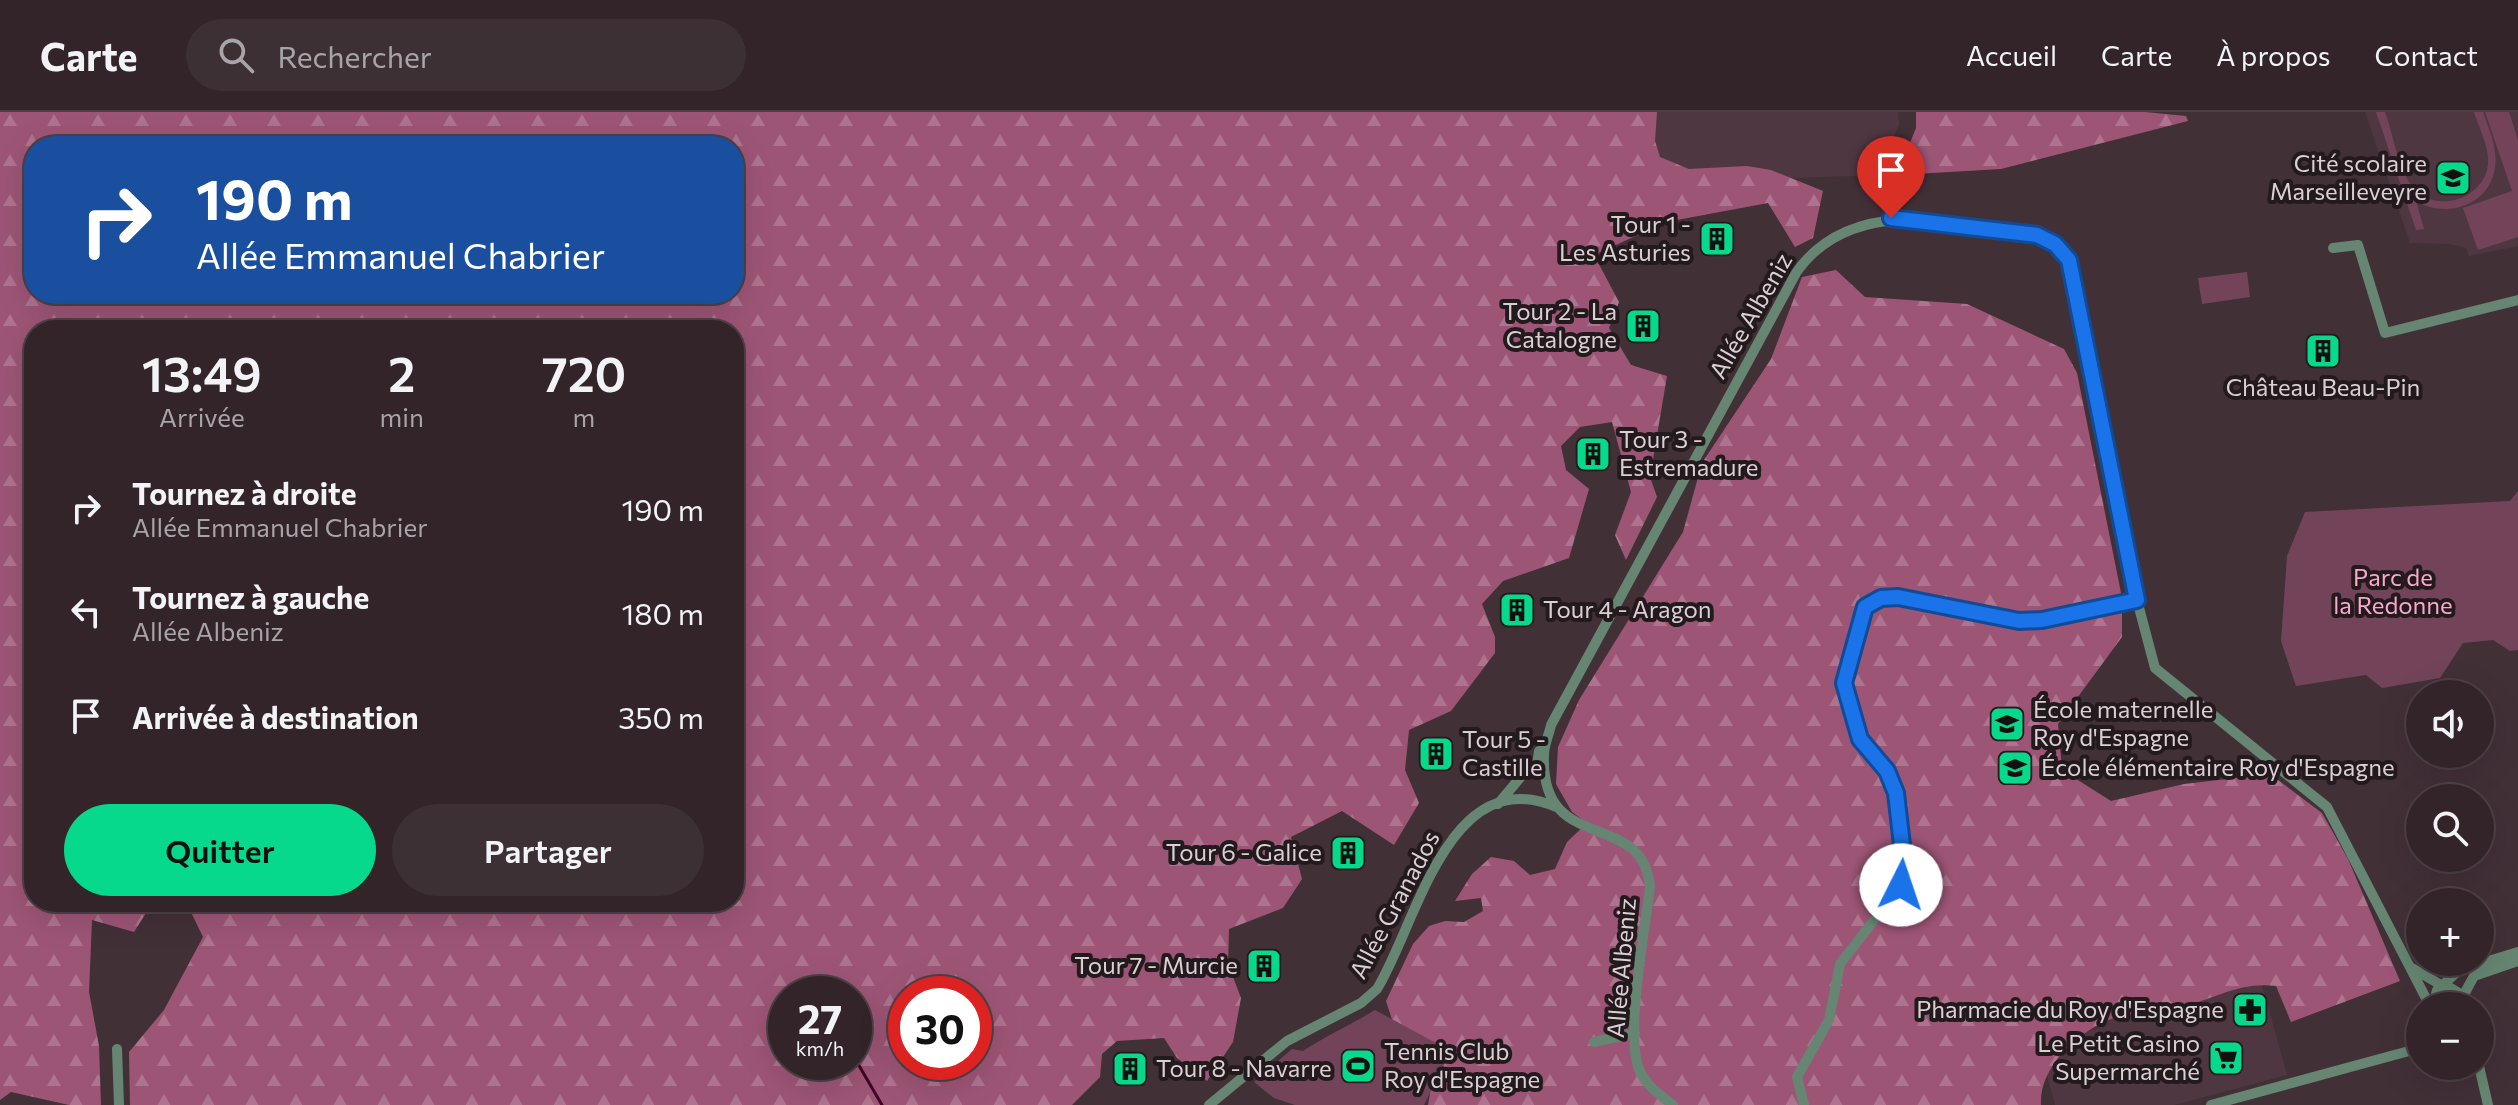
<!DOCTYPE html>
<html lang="fr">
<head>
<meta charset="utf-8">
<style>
	body { margin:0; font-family:Commissioner,sans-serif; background:#3d3035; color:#f1f3f6; height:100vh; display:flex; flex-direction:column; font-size:30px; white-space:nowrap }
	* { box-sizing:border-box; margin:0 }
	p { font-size:26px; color:#a8a4a8 }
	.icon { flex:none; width:44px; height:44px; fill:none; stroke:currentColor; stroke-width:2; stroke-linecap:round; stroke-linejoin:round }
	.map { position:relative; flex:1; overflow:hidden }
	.panel { position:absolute; left:24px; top:208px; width:720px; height:592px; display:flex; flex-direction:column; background:#322429; border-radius:32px; box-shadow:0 8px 32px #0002,0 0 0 2px #4d4146 }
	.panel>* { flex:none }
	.banner { position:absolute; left:24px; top:24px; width:720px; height:168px; border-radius:32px; box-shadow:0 8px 32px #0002,0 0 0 2px #4d4146; background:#1a4fa0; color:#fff; overflow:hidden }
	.controls { position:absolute; left:2406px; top:568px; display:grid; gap:16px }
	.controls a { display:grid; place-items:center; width:88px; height:88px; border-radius:50%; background:#322429; box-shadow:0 8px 32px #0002,0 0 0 2px #4d4146; font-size:40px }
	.speed { position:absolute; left:768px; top:864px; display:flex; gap:16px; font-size:40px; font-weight:700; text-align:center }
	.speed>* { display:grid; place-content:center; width:104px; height:104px; border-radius:50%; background:#322429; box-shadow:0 8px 32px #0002,0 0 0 2px #4d4146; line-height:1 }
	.speed small { font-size:20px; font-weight:400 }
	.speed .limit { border:12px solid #d22; background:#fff; color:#111 }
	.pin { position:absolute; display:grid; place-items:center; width:68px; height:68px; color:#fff; margin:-82px -34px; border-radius:50% 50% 50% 0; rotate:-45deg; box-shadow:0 0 8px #0007 }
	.pin .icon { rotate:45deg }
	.me { position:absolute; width:88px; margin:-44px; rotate:4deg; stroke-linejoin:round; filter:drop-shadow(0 0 6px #0008) }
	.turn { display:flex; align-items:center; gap:28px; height:168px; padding:0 40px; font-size:36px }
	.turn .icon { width:104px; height:104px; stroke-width:2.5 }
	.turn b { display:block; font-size:56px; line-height:68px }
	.eta { display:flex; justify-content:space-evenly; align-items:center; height:136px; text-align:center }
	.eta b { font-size:48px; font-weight:600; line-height:56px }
	.action { display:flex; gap:16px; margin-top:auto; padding:16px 40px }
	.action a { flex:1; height:92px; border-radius:48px; background:#06d98b; color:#111; font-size:32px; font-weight:600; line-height:92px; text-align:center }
	.action a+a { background:#3d3035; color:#f1f3f6 }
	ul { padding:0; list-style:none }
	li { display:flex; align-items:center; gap:24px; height:104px; padding:0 40px }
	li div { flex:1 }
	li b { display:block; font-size:30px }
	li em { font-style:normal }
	header { display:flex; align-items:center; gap:48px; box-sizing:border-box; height:112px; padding:0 40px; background:#322429; border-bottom:2px solid #4d4146 }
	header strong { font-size:38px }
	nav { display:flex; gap:44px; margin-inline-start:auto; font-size:28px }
	.search { width:560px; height:72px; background:#3d3035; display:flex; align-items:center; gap:20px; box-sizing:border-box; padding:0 28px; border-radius:44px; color:#a8a4a8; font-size:30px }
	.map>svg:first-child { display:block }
	.built { fill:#4f3741 }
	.forest { fill:url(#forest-firs); fill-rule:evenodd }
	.park { fill:#734459 }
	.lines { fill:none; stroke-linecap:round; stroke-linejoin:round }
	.stream { stroke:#420126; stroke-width:3 }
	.street { stroke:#668673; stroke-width:10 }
	.route-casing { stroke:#114b97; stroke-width:20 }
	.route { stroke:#1a73e8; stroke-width:14 }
	.labels { text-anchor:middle; stroke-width:8; stroke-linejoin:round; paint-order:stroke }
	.poi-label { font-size:24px; fill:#dbcfd4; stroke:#231a1e; text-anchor:end }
	.street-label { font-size:24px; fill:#dbcfd4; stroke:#231a1e }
	.park-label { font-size:24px; fill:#faa8cb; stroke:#231a1e }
</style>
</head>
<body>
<header>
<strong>Carte</strong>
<div class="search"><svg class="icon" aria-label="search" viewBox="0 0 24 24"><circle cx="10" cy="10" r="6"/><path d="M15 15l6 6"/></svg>Rechercher</div>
<nav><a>Accueil</a><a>Carte</a><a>À propos</a><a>Contact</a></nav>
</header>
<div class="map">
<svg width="2518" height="993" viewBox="0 0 2518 993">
	<defs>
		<pattern id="forest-firs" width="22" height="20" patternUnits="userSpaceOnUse" patternTransform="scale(2)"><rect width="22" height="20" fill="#9d5576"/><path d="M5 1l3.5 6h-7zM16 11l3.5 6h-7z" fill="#ae748f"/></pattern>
	</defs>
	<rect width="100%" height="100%" fill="#423037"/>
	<!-- built -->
	<path class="built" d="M1425,0H1898L1899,12L1879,63L1677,70Z
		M2365,0H2518V134L2469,144L2466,136L2451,132L2410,131Z
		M2256,851L2287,963L2174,993H2055L2039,933L2100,916L2094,895Z"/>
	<!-- forest -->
	<path class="forest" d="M0,0H1657L1655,29L1660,45L1689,57L1747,54L1771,58L1823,79L1813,126L1795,135L1768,91L1666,110L1594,143L1619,190L1609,216L1631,253L1667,264L1650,365L1657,385L1626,448L1615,423L1631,380L1612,310L1580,315L1561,334L1566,358L1589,377L1569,446L1503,469L1482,492L1495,525V541L1451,599L1409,618L1405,658L1419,691L1394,733L1342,699L1291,725L1302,767L1283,796L1229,817L1228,852L1241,886L1233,930L1207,969L1177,946L1164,926L1117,929L1102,942L1100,965L1072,993H130L129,940L164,898L203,825L186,790H734V218H34V790H153L134,820L92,808L89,880L99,934L101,993H69L11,980L0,988ZM34,34H734V182H34ZM786,882H854V950H786ZM906,882H974V950H906Z
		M1916,0H2145L2186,4L2188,9L2001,57L1897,63L1916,16Z
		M1836,158L1865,185L1967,192L2064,237L2077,261L2122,486V525L2058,612L2062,658L2111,689L2184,672L2270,662L2322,701L2348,747L2400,869L2291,910L2276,874C2240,870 2219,885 2186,894C2161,900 2130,899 2106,909C2075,923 2039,956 2041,993H1428L1432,969L1394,914L1386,889L1413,832L1429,814L1445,809L1464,810L1483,799L1481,786L1455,789L1472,762L1491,745L1514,749L1530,763L1555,757L1567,730L1587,711L1572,700L1556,672L1558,635L1579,588L1683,420L1702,351L1771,247L1802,165Z"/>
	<!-- park -->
	<path class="park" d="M2376,0H2385C2393,22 2397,51 2409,70C2429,104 2483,90 2488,53C2490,36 2479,16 2474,0H2483C2489,17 2498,37 2495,56C2489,94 2446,107 2416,89L2424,117L2416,118Z
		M2485,0H2509L2518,28V125L2478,138L2463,96L2512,79Z
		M2247,160L2250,185L2202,192L2198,166Z
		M2518,379V538L2510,539L2493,528L2463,531L2440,566L2382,576L2366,563L2296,574L2281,529L2287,444L2305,400L2510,389Z
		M1375,898L1451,939L1424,993H1295L1274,986L1254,970L1292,937L1303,939C1327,923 1351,913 1375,898Z"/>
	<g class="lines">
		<!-- stream -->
		<path class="stream" d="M854,945L882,993"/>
		<!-- street -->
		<path class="street" d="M2333,136L2358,133L2385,221L2518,188
			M1498,692L1524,661L1537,653L1539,639
			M2412,856L2441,873
			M2444,872L2459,858L2518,840
			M2462,886L2474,864L2518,849
			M2433,894L2437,878L2444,872L2459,881L2464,894
			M1594,930L1635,921
			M117,937L119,993
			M2479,954L2488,993
			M1209,993L1287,929L1361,891L1377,877C1417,812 1448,649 1556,695
			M1673,993C1659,982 1646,974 1639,957C1625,922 1645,817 1650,775C1643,695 1540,745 1544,643C1544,632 1549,623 1551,613L1796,161C1849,83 1958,108 2037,123L2055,132L2069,148L2137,488L2155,556L2327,695L2430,894
			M1804,993L1797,965L1829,908L1840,852L1901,773C1909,747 1902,682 1887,659C1879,647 1866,639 1859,626C1841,588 1844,531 1865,495L1881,486L1898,485L2019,509L2042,508L2137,488
			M2211,993L2420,936"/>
	</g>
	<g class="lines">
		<defs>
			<path id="route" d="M1891,106L2037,123L2055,132L2069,148L2137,488L2042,508L2019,509L1898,485L1881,486L1865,495L1844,571L1860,627L1887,659L1896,681L1905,759L1901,773"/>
		</defs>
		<!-- route casing -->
		<use href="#route" class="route-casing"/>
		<!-- route -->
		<use href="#route" class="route"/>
	</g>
	<!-- icons -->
	<defs>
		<symbol id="school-square" viewBox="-11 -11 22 22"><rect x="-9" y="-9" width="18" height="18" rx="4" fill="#06d98b" stroke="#231a1e"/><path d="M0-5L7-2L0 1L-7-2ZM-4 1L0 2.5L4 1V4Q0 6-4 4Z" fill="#111"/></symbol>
		<symbol id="building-square" viewBox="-11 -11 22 22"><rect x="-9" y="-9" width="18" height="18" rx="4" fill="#06d98b" stroke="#231a1e"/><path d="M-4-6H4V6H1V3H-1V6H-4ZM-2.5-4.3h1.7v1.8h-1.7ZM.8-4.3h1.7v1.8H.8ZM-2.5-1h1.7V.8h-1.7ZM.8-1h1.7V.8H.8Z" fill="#111"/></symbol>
		<symbol id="pharmacy-square" viewBox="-11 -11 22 22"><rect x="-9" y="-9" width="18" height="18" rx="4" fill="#06d98b" stroke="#231a1e"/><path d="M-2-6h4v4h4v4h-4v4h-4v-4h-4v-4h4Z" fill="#111"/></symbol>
		<symbol id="supermarket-square" viewBox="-11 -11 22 22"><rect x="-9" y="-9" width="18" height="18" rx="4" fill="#06d98b" stroke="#231a1e"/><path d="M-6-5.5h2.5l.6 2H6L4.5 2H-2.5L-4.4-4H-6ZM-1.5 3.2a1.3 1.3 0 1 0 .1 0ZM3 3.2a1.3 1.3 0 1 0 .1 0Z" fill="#111"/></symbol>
		<symbol id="stadium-square" viewBox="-11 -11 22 22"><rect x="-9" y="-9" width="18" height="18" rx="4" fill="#06d98b" stroke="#231a1e"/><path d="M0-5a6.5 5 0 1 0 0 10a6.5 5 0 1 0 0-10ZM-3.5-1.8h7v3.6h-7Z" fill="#111"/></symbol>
	</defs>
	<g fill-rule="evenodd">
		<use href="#school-square" x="2433" y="46" width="40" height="40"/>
		<use href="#building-square" x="1697" y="107" width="40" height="40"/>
		<use href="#building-square" x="1623" y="194" width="40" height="40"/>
		<use href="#building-square" x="2303" y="219" width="40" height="40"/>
		<use href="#building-square" x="1573" y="322" width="40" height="40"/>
		<use href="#building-square" x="1497" y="478" width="40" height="40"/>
		<use href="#school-square" x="1987" y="592" width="40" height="40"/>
		<use href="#building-square" x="1416" y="622" width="40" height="40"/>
		<use href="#school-square" x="1995" y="636" width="40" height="40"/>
		<use href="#building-square" x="1328" y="721" width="40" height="40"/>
		<use href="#building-square" x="1244" y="834" width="40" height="40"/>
		<use href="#pharmacy-square" x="2230" y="878" width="40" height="40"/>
		<use href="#supermarket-square" x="2206" y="926" width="40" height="40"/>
		<use href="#stadium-square" x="1338" y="934" width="40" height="40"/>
		<use href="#building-square" x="1110" y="937" width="40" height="40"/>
	</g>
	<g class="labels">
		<!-- poi labels -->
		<g class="poi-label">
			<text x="2427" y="60">Cité scolaire<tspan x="2427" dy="28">Marseilleveyre</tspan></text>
			<text x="1691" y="121">Tour 1 -<tspan x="1691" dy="28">Les Asturies</tspan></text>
			<text x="1617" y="208">Tour 2 - La<tspan x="1617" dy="28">Catalogne</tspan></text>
			<text x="2323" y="284" text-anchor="middle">Château Beau-Pin</text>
			<text x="1619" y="336" text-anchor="start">Tour 3 -<tspan x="1619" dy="28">Estremadure</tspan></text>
			<text x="1543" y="506" text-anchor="start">Tour 4 - Aragon</text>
			<text x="2033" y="606" text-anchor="start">École maternelle<tspan x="2033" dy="28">Roy d'Espagne</tspan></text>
			<text x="1462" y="636" text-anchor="start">Tour 5 -<tspan x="1462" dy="28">Castille</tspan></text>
			<text x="2041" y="664" text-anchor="start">École élémentaire Roy d'Espagne</text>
			<text x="1322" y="749">Tour 6 - Galice</text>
			<text x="1238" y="862">Tour 7 - Murcie</text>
			<text x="2224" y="906">Pharmacie du Roy d'Espagne</text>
			<text x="2200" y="940">Le Petit Casino<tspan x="2200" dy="28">Supermarché</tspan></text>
			<text x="1384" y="948" text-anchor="start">Tennis Club<tspan x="1384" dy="28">Roy d'Espagne</tspan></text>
			<text x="1156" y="965" text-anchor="start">Tour 8 - Navarre</text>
		</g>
		<!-- street labels -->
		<g class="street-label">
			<text transform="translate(1751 204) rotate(-60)" y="8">Allée Albeniz</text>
			<text transform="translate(1395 793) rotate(-62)" y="8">Allée Granados</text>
			<text transform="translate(1622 856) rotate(-85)" y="8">Allée Albeniz</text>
		</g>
		<!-- park labels -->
		<g class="park-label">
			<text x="2393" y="474">Parc de<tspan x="2393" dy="28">la Redonne</tspan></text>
		</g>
	</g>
</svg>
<div class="controls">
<a><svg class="icon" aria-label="sound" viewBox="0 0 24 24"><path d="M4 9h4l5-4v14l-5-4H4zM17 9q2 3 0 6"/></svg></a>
<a><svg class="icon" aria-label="search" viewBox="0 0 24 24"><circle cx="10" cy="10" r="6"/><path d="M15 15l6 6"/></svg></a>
<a>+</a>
<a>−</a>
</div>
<div class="speed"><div>27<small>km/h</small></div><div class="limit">30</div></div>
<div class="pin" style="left:1891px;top:106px;background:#d93025"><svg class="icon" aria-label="arrive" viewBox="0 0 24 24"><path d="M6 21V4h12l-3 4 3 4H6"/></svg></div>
<svg class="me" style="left:1901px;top:773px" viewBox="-20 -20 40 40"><circle r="19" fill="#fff"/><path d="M0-13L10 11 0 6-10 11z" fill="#1a73e8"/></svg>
<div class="banner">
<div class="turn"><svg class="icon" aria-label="right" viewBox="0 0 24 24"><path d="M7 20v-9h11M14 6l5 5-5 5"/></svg><div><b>190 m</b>Allée Emmanuel Chabrier</div></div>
</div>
<section class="panel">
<div class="eta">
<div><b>13:49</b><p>Arrivée</p></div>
<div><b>2</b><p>min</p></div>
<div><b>720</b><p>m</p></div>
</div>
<ul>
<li><svg class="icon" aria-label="right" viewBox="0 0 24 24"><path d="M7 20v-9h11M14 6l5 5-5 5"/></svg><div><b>Tournez à droite</b><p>Allée Emmanuel Chabrier</p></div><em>190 m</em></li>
<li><svg class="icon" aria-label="left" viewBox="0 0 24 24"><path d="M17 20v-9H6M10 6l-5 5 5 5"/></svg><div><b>Tournez à gauche</b><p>Allée Albeniz</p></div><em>180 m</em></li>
<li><svg class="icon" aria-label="arrive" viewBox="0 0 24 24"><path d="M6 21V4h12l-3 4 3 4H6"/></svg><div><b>Arrivée à destination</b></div><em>350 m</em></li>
</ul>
<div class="action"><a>Quitter</a><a>Partager</a></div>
</section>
</div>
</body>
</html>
